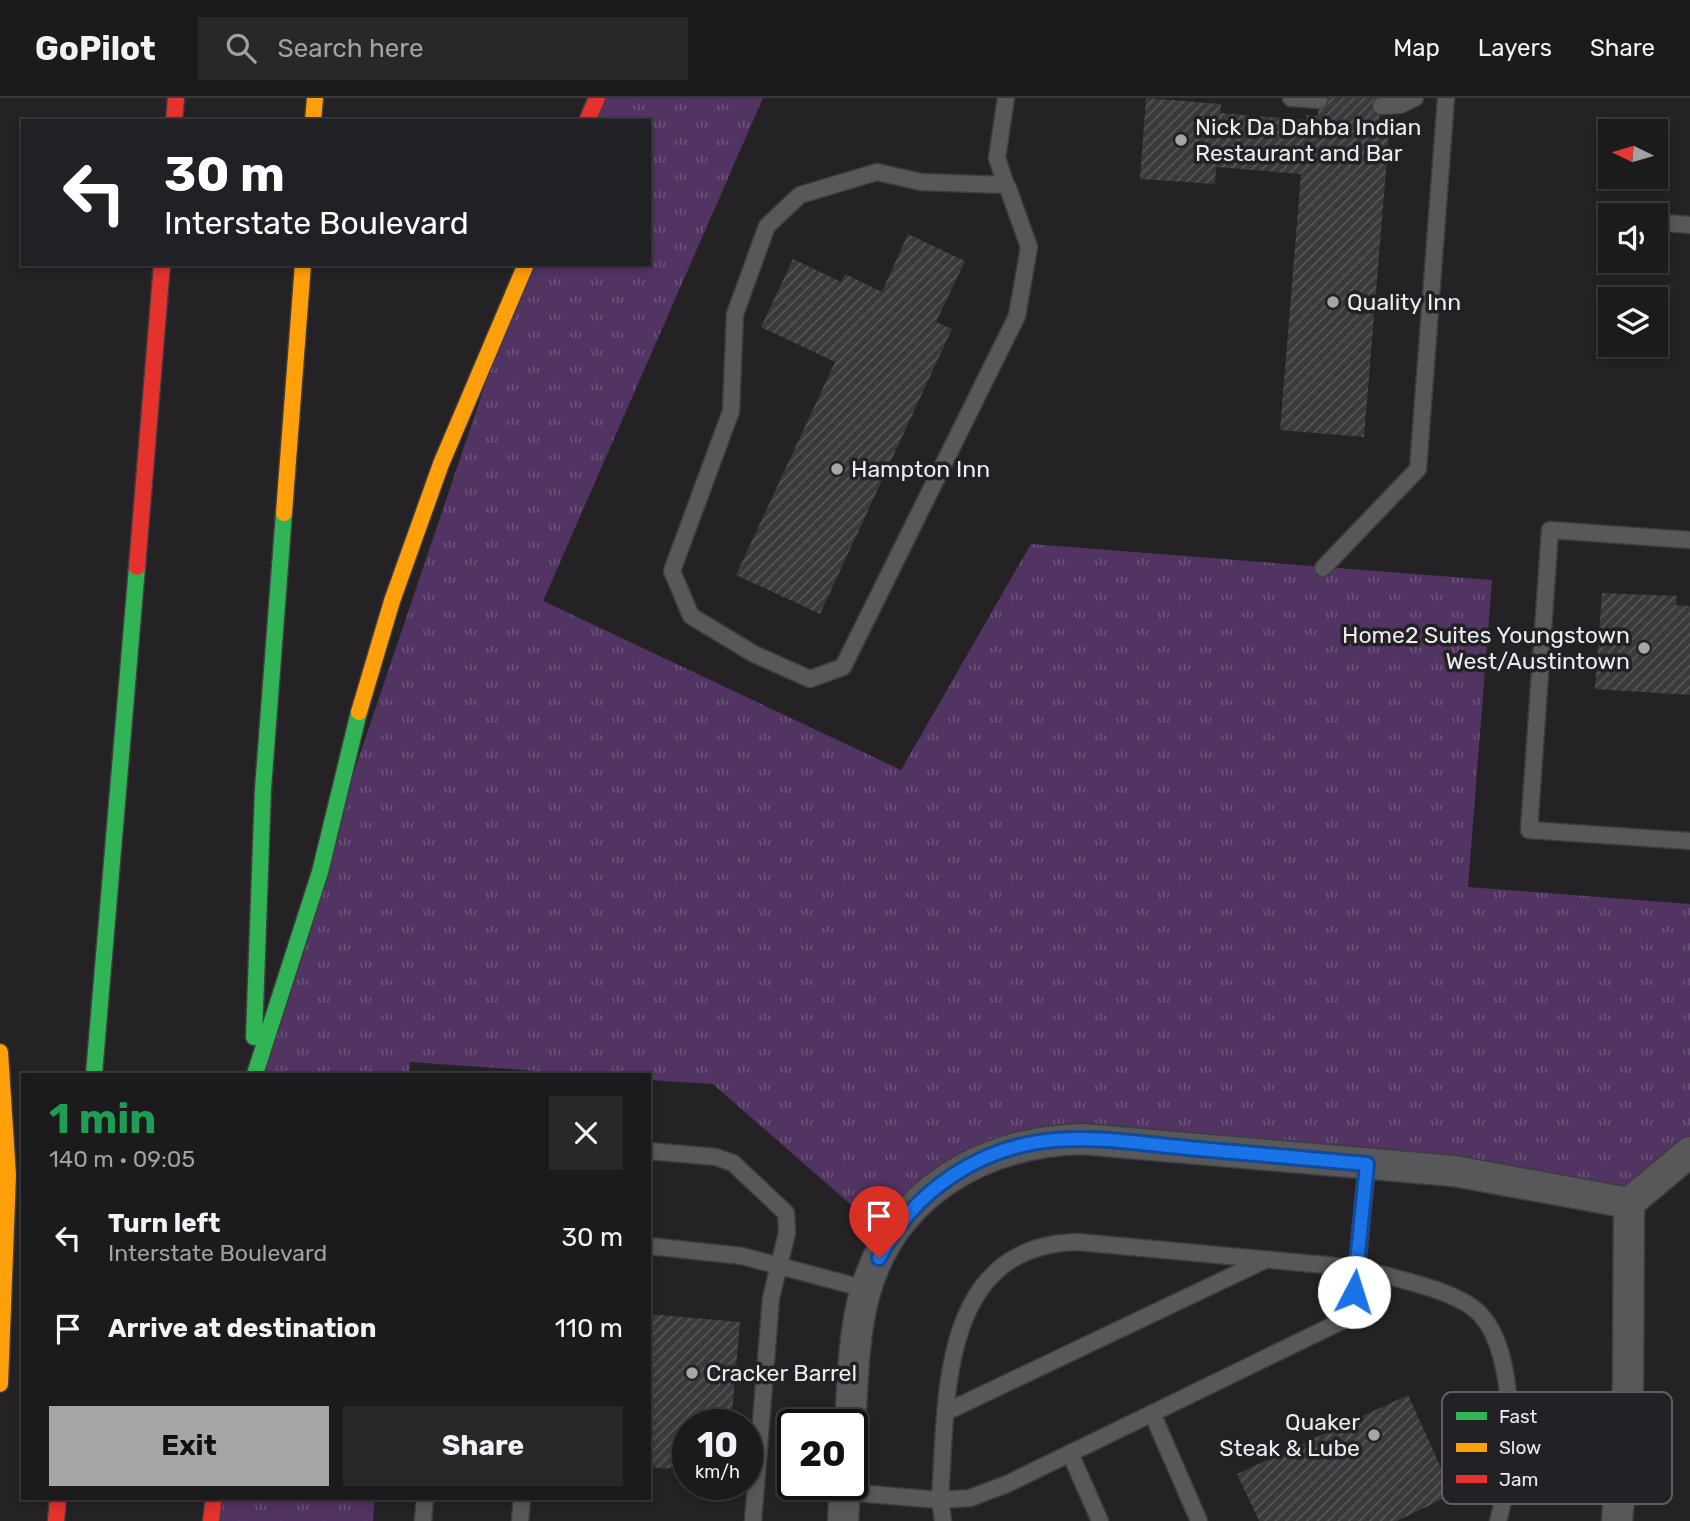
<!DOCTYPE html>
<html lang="en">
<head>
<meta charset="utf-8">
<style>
	body { margin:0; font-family:Rubik,sans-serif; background:#282729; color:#f1f3f6; height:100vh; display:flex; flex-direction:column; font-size:26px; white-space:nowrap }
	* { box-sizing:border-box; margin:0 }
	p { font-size:23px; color:#a0a1a3 }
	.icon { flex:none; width:38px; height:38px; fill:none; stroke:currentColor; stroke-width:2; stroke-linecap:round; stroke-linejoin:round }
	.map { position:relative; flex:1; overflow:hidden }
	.sheet { position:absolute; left:21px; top:975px; width:630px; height:427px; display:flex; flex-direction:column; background:#1b1a1c; border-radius:0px; box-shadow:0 4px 10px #0003,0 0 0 2px #39383b }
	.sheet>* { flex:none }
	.banner { position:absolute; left:21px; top:21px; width:630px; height:147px; border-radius:0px; box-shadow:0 4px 10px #0003,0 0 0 2px #39383b; background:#202124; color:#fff; overflow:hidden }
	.needle { width:46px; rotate:275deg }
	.fabs { position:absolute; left:1598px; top:21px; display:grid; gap:14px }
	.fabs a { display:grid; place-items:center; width:70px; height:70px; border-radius:0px; background:#1b1a1c; box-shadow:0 4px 10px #0003,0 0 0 2px #39383b; font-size:35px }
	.speed { position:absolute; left:672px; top:1311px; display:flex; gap:14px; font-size:35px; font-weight:700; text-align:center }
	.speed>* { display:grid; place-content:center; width:91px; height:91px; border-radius:50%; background:#1b1a1c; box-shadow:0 4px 10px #0003,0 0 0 2px #39383b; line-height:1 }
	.speed small { font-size:18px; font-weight:400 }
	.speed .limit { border:4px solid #111; border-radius:10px; background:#fff; color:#111 }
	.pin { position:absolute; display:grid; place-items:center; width:60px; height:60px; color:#fff; margin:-72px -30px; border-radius:50% 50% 50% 0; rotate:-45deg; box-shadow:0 0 7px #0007 }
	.pin .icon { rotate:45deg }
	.me { position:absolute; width:77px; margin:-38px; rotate:5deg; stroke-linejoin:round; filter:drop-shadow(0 0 5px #0008) }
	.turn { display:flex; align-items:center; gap:24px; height:147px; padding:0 28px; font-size:32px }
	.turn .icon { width:91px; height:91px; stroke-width:2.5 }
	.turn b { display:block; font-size:49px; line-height:60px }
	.round { display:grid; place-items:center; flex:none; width:74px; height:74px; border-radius:0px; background:#282729 }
	.head { display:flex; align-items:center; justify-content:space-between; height:119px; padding:0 28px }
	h1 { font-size:42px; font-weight:700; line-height:52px; color:#1e9e55 }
	.cta { display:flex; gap:14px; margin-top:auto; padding:14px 28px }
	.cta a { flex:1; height:80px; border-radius:0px; background:#a7a5a8; color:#111; font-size:28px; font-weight:700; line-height:80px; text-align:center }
	.cta a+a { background:#282729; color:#f1f3f6 }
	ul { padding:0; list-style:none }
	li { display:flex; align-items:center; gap:21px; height:91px; padding:0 28px }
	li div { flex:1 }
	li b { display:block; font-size:26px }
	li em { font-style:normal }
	header { display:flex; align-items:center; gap:42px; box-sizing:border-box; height:98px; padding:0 35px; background:#1b1a1c; border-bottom:2px solid #39383b }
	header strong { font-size:33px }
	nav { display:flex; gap:38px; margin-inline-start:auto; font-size:24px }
	.search { width:490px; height:63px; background:#282729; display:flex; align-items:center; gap:18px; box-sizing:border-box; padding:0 24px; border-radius:0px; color:#a0a1a3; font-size:26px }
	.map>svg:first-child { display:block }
	.grass { fill:url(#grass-tufts) }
	.building { fill:url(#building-hatch) }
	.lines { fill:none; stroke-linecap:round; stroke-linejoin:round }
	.lane-casing { stroke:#3e3c3f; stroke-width:19 }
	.street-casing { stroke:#3e3c3f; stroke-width:33 }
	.fast-casing { stroke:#3e3c3f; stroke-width:19 }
	.slow-casing { stroke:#3e3c3f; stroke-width:19 }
	.jam-casing { stroke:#3e3c3f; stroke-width:19 }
	.lane { stroke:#585759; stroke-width:16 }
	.street { stroke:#585759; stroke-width:30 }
	.fast { stroke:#30b455; stroke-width:16 }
	.slow { stroke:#ff9f0a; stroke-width:16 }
	.jam { stroke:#e5322d; stroke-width:16 }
	.route-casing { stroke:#114b97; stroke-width:18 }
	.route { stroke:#1a73e8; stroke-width:12 }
	.poi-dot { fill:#a7a5a8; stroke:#242126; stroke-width:2.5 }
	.labels { text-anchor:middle; stroke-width:7; stroke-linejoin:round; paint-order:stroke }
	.poi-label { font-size:23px; fill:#edebee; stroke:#242126; text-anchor:start }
	.key { fill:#242126; stroke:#605e62; stroke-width:2 }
	.key-label { font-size:19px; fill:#edebee }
</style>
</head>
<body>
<header>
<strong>GoPilot</strong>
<div class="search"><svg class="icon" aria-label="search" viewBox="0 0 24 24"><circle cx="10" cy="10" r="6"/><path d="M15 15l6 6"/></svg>Search here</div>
<nav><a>Map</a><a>Layers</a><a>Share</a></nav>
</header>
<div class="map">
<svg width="1690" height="1423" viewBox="0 0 1690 1423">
	<defs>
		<pattern id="grass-tufts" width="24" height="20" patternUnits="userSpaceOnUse" patternTransform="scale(1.75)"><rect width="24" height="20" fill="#523462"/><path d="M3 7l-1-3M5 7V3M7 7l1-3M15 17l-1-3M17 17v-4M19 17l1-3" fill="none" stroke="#6b5279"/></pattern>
		<pattern id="building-hatch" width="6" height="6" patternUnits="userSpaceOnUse" patternTransform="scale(1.75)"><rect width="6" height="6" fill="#3b393b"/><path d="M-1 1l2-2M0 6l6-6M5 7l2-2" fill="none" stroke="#585658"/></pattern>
	</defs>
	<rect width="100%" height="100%" fill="#242225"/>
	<!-- grass -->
	<path class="grass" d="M597,0H763L543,503L901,672L1031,446L1492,482L1468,789L1690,806V1054L1629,1105L1454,1073L1004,1051L889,1140L713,986L649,982V976H579L410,964L409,976H255L320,774L526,166H649V23H587Z
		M212,1400H375L373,1423H210Z"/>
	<!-- building -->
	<path class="building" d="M1146,0L1221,6L1220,15L1306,22V17L1318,18L1319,0H1381L1379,23L1390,24L1364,339L1280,332L1301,76L1216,69L1215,86L1140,81Z
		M908,136L965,163L936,224L952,231L820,516L736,477L835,264L761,229L793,161L841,184L845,176L882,194Z
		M1602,495L1677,498L1676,507L1690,508V597L1595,591Z
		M649,1216L740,1224L731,1326H688V1372L649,1369Z
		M1408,1297L1453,1396L1397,1423H1259L1237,1376Z"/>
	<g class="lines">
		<defs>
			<path id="lane" d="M1006,0L997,60L1006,87L1008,90L1029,149L1017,218L843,569L810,581L754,556L691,518L672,473L731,313L735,216L767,128L800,97L877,74L921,84L1006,87
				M1291,0L1319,2
				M1381,8L1400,7L1415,0
				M1656,124L1690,127
				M1690,442L1550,432L1529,732L1690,743
				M1323,470L1418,371L1446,0
				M649,1053L716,1059L733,1065L786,1115L787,1135L771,1200L753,1423
				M1367,1066L1357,1170C1391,1180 1456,1191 1480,1216C1519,1257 1513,1372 1498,1423
				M649,1148L742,1158L866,1191
				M946,1314L1263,1163
				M1152,1315L1199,1423
				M1070,1355L1100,1423
				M845,1394L940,1402C947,1301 938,1147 1078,1144L1357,1170L1352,1218L1007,1386L970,1400L940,1402L943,1423
				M423,1423L425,1400
				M520,1423L522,1400"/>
			<path id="street" d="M1629,1105L1690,1054
				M850,1326C853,1284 853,1240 864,1198C891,1096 981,1044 1082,1041L1454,1073L1629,1105
				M843,1423L845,1386
				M1617,1423L1628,1287L1629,1105"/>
			<path id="fast" d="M254,939L263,691L284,415
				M94,976L137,469
				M255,976L320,774L359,614"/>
			<path id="slow" d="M313,23L315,0
				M284,415L303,166
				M359,614L392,503L441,366L526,166
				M0,954L8,1077L0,1286"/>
			<path id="jam" d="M174,23L176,0
				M587,23L597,0
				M137,469L162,166
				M56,1423L58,1400
				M211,1423L214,1400"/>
		</defs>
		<!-- lane casing -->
		<use href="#lane" class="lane-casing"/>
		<!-- street casing -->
		<use href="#street" class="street-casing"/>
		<!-- fast casing -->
		<use href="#fast" class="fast-casing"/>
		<!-- slow casing -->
		<use href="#slow" class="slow-casing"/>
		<!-- jam casing -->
		<use href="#jam" class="jam-casing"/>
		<!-- lane -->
		<use href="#lane" class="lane"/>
		<!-- street -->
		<use href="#street" class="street"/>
		<!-- fast -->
		<use href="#fast" class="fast"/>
		<!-- slow -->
		<use href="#slow" class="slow"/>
		<!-- jam -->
		<use href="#jam" class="jam"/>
	</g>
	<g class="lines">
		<defs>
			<path id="route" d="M879,1160C913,1093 980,1048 1055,1042C1099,1038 1144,1046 1188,1050C1248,1055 1307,1061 1367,1066L1354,1194"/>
		</defs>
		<!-- route casing -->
		<use href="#route" class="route-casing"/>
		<!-- route -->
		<use href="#route" class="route"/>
	</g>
	<!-- markers -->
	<g class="poi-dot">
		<circle cx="1181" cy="42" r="7"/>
		<circle cx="1333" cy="204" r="7"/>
		<circle cx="837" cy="371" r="7"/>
		<circle cx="1644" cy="550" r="7"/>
		<circle cx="692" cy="1275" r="7"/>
		<circle cx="1374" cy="1337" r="7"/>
	</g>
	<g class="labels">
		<!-- poi labels -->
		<g class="poi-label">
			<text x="1195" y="37">Nick Da Dahba Indian<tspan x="1195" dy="26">Restaurant and Bar</tspan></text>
			<text x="1347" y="212">Quality Inn</text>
			<text x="851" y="379">Hampton Inn</text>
			<text x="1630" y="545" text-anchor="end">Home2 Suites Youngstown<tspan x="1630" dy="26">West/Austintown</tspan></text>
			<text x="706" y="1283">Cracker Barrel</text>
			<text x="1360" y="1332" text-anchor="end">Quaker<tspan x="1360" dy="26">Steak &amp; Lube</tspan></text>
		</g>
	</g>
	<!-- legend -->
	<rect x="1442" y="1294" width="230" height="112" rx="10" class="key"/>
	<rect x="1456" y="1314" width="31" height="8" fill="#30b455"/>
	<rect x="1456" y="1345" width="31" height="9" fill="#ff9f0a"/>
	<rect x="1456" y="1377" width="31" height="8" fill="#e5322d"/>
	<g class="key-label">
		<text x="1499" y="1325">Fast</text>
		<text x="1499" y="1356">Slow</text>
		<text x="1499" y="1388">Jam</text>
	</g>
</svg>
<div class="fabs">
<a><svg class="needle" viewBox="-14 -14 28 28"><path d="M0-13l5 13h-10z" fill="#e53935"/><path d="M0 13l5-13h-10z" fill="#a0a1a3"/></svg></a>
<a><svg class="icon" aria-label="sound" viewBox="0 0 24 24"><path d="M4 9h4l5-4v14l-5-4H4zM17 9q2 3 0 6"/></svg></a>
<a><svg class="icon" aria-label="layers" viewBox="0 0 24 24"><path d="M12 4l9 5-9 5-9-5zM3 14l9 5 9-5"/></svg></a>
</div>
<div class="speed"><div>10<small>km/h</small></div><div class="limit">20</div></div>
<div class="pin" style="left:879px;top:1160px;background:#d93025"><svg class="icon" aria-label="arrive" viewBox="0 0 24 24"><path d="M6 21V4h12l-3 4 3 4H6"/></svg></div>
<svg class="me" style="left:1354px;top:1194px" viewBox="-20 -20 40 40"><circle r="19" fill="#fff"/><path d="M0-13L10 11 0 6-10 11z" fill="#1a73e8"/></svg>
<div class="banner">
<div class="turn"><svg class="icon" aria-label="left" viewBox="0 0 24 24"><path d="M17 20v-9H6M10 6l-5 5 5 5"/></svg><div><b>30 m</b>Interstate Boulevard</div></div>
</div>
<section class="sheet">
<div class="head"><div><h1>1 min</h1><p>140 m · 09:05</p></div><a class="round"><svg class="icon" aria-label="close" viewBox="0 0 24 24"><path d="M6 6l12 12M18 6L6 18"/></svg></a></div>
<ul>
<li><svg class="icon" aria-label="left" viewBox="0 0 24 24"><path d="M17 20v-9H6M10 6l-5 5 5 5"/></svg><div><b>Turn left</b><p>Interstate Boulevard</p></div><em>30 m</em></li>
<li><svg class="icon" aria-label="arrive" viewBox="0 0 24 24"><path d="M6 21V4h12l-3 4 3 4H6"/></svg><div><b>Arrive at destination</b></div><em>110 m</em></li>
</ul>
<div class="cta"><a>Exit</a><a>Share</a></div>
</section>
</div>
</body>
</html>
